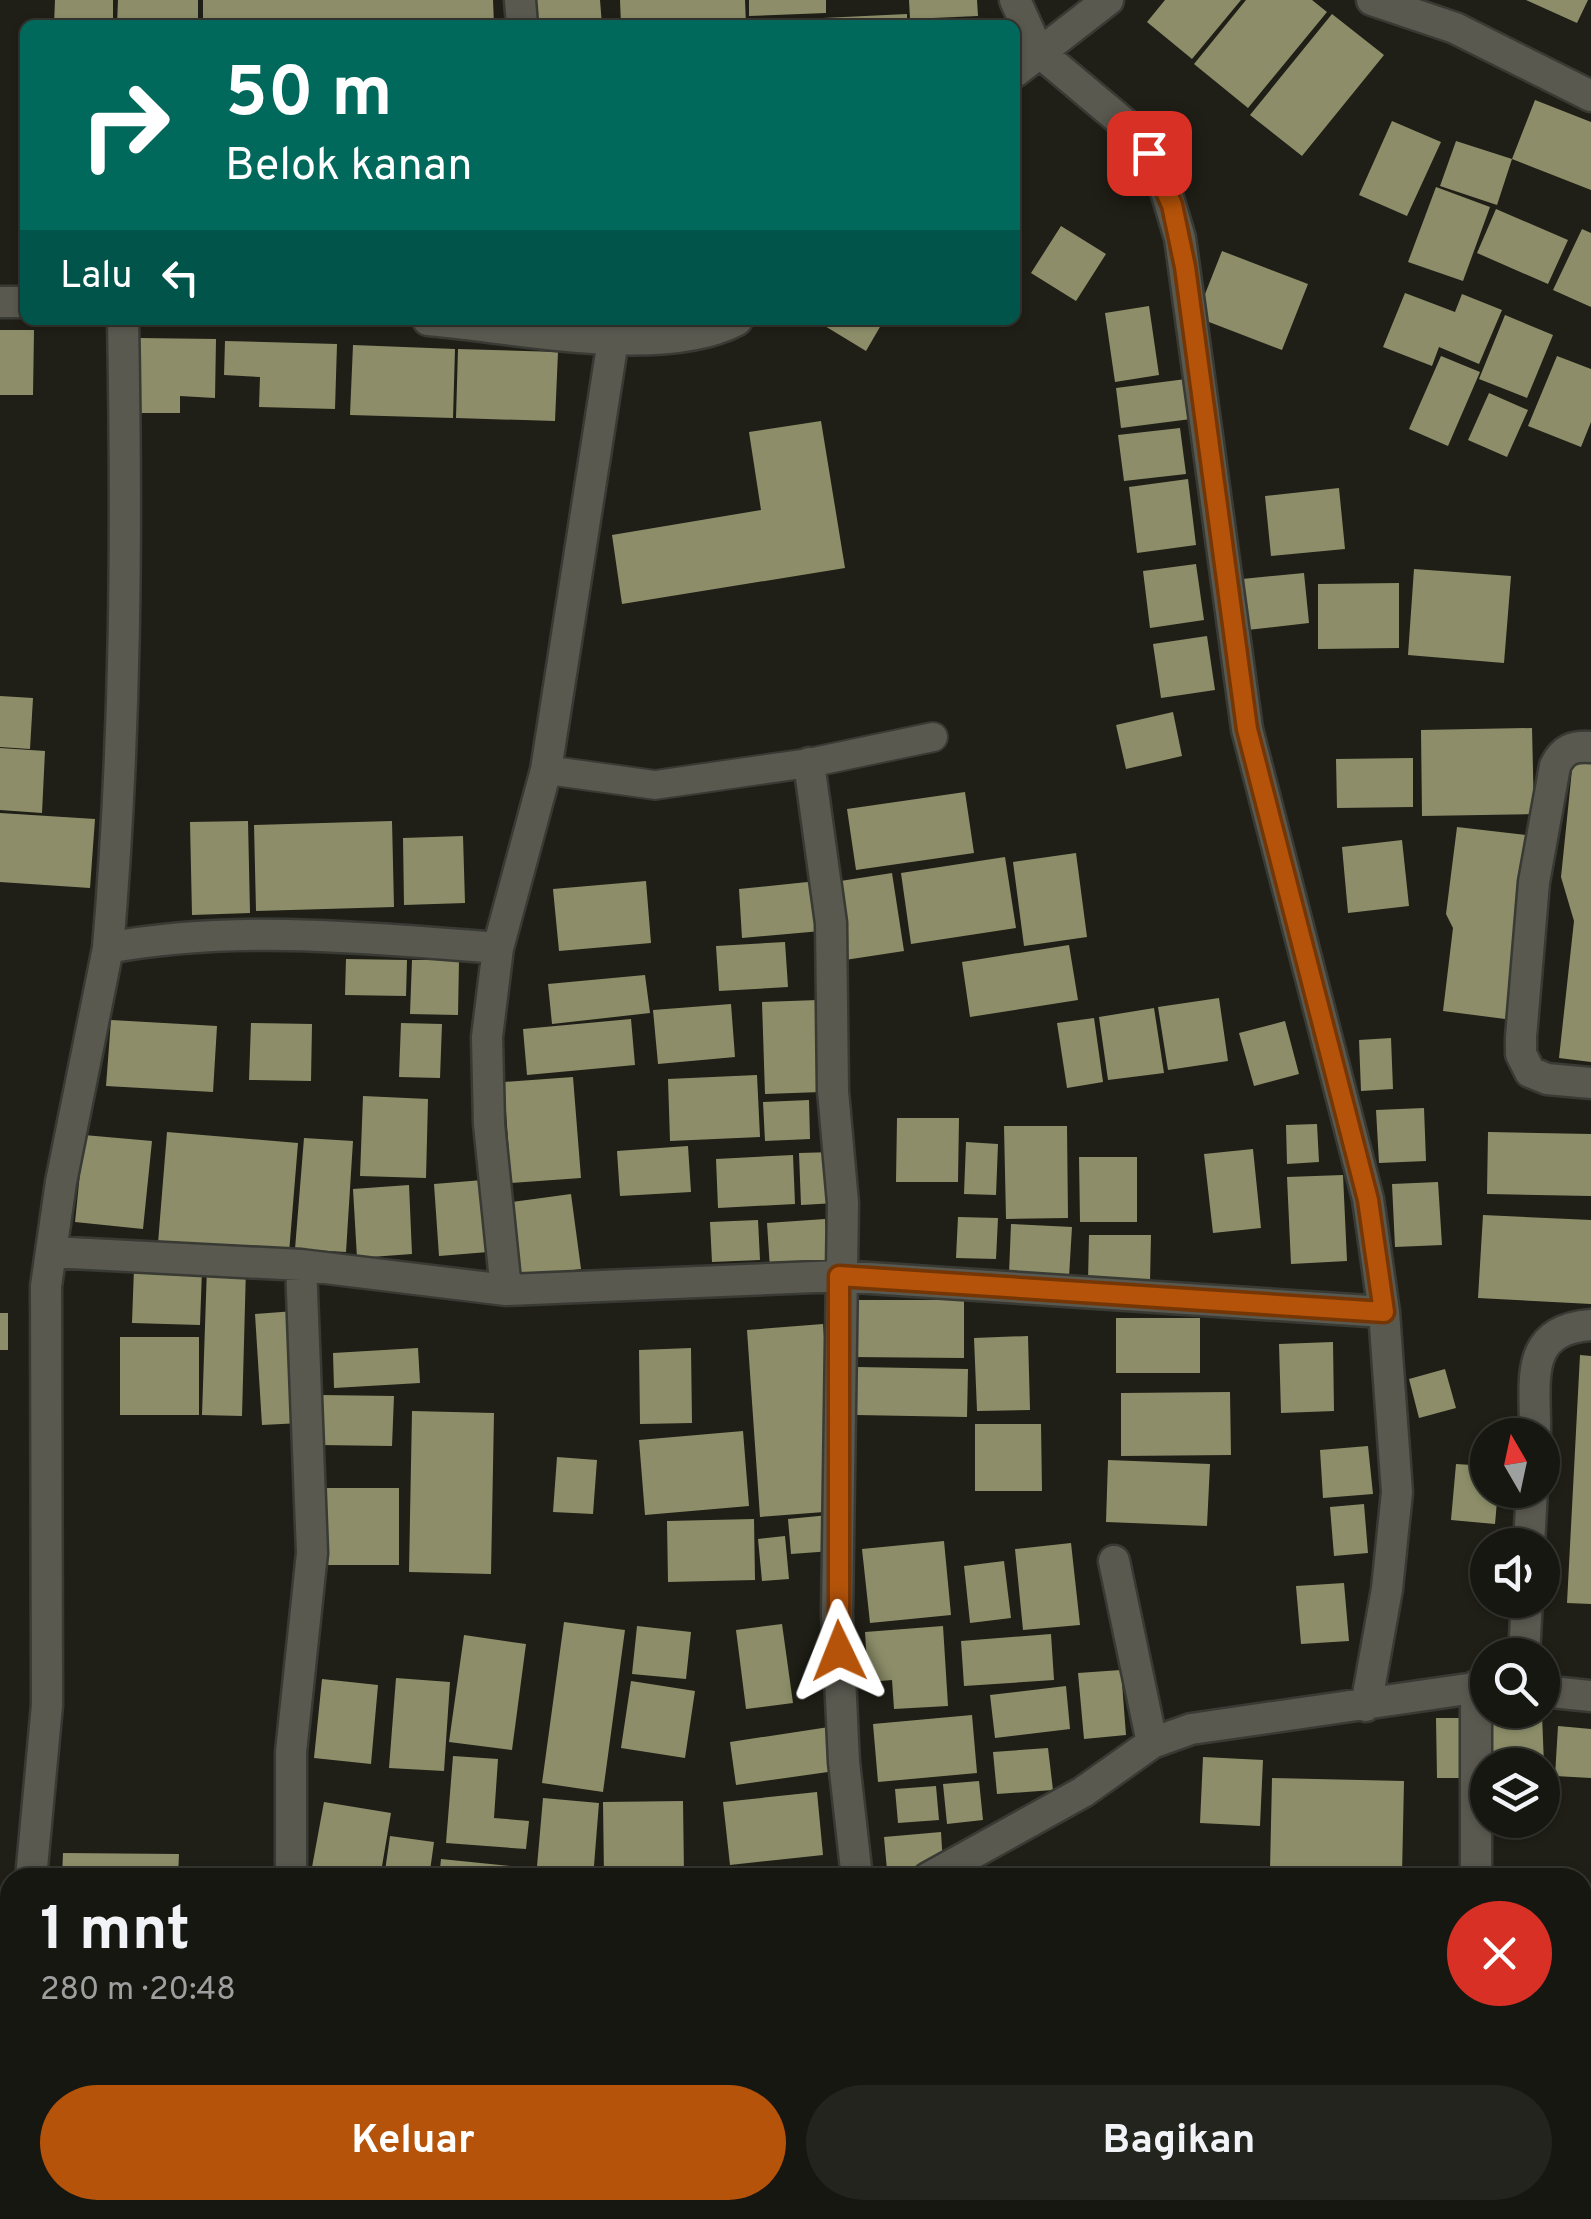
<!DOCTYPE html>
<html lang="id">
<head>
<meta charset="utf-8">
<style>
	body { margin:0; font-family:Overpass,sans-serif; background:#24241f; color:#f1f3f6; height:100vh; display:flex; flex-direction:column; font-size:38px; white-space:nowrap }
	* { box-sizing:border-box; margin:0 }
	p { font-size:32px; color:#9e9f9f }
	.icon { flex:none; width:55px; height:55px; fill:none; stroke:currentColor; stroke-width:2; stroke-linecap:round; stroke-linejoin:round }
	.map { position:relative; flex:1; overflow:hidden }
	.panel { position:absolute; left:0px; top:1868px; width:1592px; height:352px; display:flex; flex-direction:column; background:#171711; border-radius:30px 30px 0 0; box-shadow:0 2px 8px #0004,0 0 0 2px #363631 }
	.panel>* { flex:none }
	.top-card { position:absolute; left:20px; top:20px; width:1000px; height:305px; border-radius:15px; box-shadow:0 2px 8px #0004,0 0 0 2px #363631; background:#00695c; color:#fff; overflow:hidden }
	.needle { width:65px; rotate:351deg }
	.buttons { position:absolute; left:1470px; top:1418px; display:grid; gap:20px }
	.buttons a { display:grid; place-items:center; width:90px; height:90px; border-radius:50%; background:#171711; box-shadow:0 2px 8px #0004,0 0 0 2px #363631; font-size:50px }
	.pin { position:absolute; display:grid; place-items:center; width:85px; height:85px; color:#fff; margin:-42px; border-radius:20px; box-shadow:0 5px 15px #0006 }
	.me { position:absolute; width:110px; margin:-55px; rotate:358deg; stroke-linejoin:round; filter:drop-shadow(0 0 8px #0008) }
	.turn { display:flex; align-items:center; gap:35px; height:210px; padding:0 40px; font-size:45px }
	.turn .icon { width:130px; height:130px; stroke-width:2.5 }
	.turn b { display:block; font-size:70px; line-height:85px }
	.then { display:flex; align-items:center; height:95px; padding:0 40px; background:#0003; gap:20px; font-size:38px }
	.round { display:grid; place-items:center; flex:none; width:105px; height:105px; border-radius:52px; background:#24241f }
	.overview { display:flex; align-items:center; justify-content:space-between; height:170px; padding:0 40px }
	h1 { font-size:60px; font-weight:700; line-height:75px }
	.button { display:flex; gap:20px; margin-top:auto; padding:20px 40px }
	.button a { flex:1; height:115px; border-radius:60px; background:#b45309; color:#fff; font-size:40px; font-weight:700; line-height:115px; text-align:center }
	.button a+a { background:#24241f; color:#f1f3f6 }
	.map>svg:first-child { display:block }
	.building { fill:#8d8e69 }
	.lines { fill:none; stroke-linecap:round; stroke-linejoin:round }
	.lane-casing { stroke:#393a34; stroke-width:32 }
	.street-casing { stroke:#393a34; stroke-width:35 }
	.lane { stroke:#595950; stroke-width:28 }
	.street { stroke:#595950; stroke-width:30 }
	.route-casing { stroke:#753606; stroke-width:25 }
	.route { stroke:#b45309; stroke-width:18 }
</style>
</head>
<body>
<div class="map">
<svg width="1591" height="2219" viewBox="0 0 1591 2219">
	<rect width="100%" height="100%" fill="#1f1f17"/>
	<!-- building -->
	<path class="building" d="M55,0H113V25H54Z
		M118,0H198V25H117Z
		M203,0H493L494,25H203Z
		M526,0H600L602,25H528Z
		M620,0H745L746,25H621Z
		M749,0H826V13L749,16Z
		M909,0H977L978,16L910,19Z
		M1165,0H1241L1192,59L1147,22Z
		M1246,0H1312L1327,12L1248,108L1194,64Z
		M1526,0H1588L1577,23Z
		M907,14V25H823V18Z
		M1332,14L1384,55L1302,156L1250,115Z
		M1535,100L1591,122V190L1512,159L1497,205L1440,186L1456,141L1512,159Z
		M1392,121L1441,142L1407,216L1359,195Z
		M1436,187L1490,207L1463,281L1408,262Z
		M1496,209L1568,240L1548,284L1477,253Z
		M1061,226L1106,254L1076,301L1031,273Z
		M1582,229L1591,233V307L1553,290Z
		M1222,251L1308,284L1282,350L1196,317Z
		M1405,293L1455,312L1462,294L1502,310L1479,364L1439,347L1432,366L1383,347Z
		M1149,306L1159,375L1115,382L1105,313Z
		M1505,315L1553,335L1527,398L1479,379Z
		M815,320H884L866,351Z
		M0,330H34L33,395H0Z
		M138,338L216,339L215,398L180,396V413H135Z
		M225,341L337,344L335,409L259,407L260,377L224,375Z
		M353,345L455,349L453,418L350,415Z
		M458,349L558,352L555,421L456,418Z
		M1441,356L1480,372L1448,446L1409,429Z
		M1557,356L1591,369V422L1581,447L1528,426Z
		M1186,379L1191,419L1121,428L1116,388Z
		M1489,393L1528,410L1507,457L1468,440Z
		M821,421L845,568L622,604L612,535L761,510L749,432Z
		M1180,428L1186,474L1124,481L1118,435Z
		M1188,479L1196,545L1137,553L1129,487Z
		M1339,488L1345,549L1271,556L1265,496Z
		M1196,564L1204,620L1150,628L1143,571Z
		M1414,569L1511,576L1504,663L1408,655Z
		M1304,573L1309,623L1247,630L1242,579Z
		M1399,583V648L1318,649V584Z
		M1207,636L1215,690L1161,698L1153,644Z
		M0,696L33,698L30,749L0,747Z
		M1173,712L1182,756L1126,769L1116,725Z
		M1532,728L1534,814L1422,816L1421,730Z
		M0,748L45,751L42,813L0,810Z
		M1413,758V807L1337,808L1336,759Z
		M1573,760L1591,762V1062L1559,1058L1574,921L1561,877Z
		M965,792L974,853L856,870L847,809Z
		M0,813L95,819L90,888L0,882Z
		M248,821L250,913L192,915L190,822Z
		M392,821L394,907L256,911L254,825Z
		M1457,827L1527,835L1516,922L1513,1020L1443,1011L1453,928L1446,914Z
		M463,836L465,903L404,905L403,838Z
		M1402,840L1409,906L1348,913L1342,847Z
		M1076,853L1087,937L1024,946L1013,862Z
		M1005,857L1016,928L911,944L901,873Z
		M892,873L904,951L845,960L834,882Z
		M646,881L651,943L559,951L553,889Z
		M817,881L821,931L742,938L739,889Z
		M785,942L788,987L719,991L716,946Z
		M1069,945L1078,1000L970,1017L962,962Z
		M346,959L407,960L406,996L345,995Z
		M412,960H459L458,1015L410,1014Z
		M645,975L650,1013L552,1024L548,984Z
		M1219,998L1228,1061L1168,1070L1158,1007Z
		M818,1000L821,1092L765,1094L762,1002Z
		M731,1004L735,1057L658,1064L653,1010Z
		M1154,1008L1164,1073L1108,1080L1099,1017Z
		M1094,1018L1103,1082L1067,1088L1057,1023Z
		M631,1019L635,1065L527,1075L523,1029Z
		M111,1020L217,1026L213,1092L106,1086Z
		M1285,1021L1299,1074L1254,1086L1239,1033Z
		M251,1023L312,1024L311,1081L249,1080Z
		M401,1023L442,1024L440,1078L399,1077Z
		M1391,1038L1393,1089L1361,1091L1359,1040Z
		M757,1075L760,1137L670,1141L668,1079Z
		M573,1077L581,1178L511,1183L504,1082Z
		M363,1096L428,1099L426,1178L360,1176Z
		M809,1100L810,1139L765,1141L763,1102Z
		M1424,1108L1426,1161L1379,1163L1376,1110Z
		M897,1118H959L958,1182H896Z
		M1317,1124L1319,1162L1287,1164L1286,1125Z
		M1004,1126H1067L1068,1218L1006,1219Z
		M167,1132L298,1143L289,1253L158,1243Z
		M1488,1132L1591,1134V1196L1487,1194Z
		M84,1135L152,1141L143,1229L75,1222Z
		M304,1138L353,1141L346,1252L295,1249Z
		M966,1142L998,1144L996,1195L964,1194Z
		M688,1146L691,1192L620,1196L617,1151Z
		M1253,1149L1261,1228L1213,1233L1204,1154Z
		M834,1152L836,1203L801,1205L799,1153Z
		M793,1155L795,1204L718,1208L716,1159Z
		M1079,1157H1137V1222H1080Z
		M1343,1175L1347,1261L1291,1264L1287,1177Z
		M483,1180L488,1252L439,1256L434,1184Z
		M1438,1182L1442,1245L1395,1247L1392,1184Z
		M409,1185L412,1254L357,1258L353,1189Z
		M571,1194L581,1269L521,1277L512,1202Z
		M1483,1215L1591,1220V1304L1478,1298Z
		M958,1217L998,1218L996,1259L956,1258Z
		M825,1219L828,1266L770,1269L767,1223Z
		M758,1220L760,1260L712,1262L710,1222Z
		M1011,1224L1072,1227L1069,1277L1009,1274Z
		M1089,1235H1151L1150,1282H1088Z
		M207,1267L246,1268L242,1416L202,1415Z
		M134,1268L202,1270L200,1325L132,1323Z
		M851,1300H964V1358L851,1357Z
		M295,1311L301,1423L262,1425L255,1314Z
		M0,1313H8V1350H0Z
		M1116,1318H1200V1373H1116Z
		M823,1324L837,1511L760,1517L747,1330Z
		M1028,1336L1030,1410L977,1411L974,1338Z
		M120,1337H199V1415H120Z
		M1333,1342L1334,1411L1281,1413L1279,1344Z
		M418,1348L420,1383L334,1388L333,1353Z
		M691,1348L692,1423L640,1424L639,1350Z
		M1580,1355L1591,1356V1604L1567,1603Z
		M857,1367L968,1369L967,1417L856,1415Z
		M1445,1369L1456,1408L1419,1418L1409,1379Z
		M1230,1392L1231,1455L1121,1456V1393Z
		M321,1395L394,1396L392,1446L320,1445Z
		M412,1411L494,1413L491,1574L409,1572Z
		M975,1424H1041L1042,1491H975Z
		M743,1431L749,1506L645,1515L639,1440Z
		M1368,1446L1373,1494L1323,1498L1320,1450Z
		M557,1457L597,1460L593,1514L553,1512Z
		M1108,1460L1210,1464L1207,1526L1106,1522Z
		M1456,1464L1488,1466V1490H1498L1495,1524L1451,1520Z
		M321,1488H399V1565H320Z
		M1364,1504L1368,1553L1334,1556L1330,1507Z
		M829,1515L832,1551L791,1554L788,1519Z
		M754,1519L755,1580L668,1582L667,1521Z
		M785,1536L789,1579L762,1581L758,1539Z
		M944,1541L951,1615L870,1623L862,1549Z
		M1071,1543L1080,1625L1023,1630L1015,1549Z
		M1004,1561L1011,1618L970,1623L964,1566Z
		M1344,1583L1349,1641L1301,1644L1296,1586Z
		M564,1622L625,1630L603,1792L542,1783Z
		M782,1624L793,1703L746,1709L736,1630Z
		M637,1626L691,1632L686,1679L632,1674Z
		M943,1626L948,1706L894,1709L892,1680L868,1682L865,1632Z
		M1051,1634L1054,1680L964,1686L961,1641Z
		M464,1635L526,1644L512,1750L449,1742Z
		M1121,1670L1126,1735L1084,1739L1078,1673Z
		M396,1678L450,1682L444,1771L389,1768Z
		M322,1679L378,1685L371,1764L314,1758Z
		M631,1681L695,1691L685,1758L621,1748Z
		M1066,1686L1070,1729L995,1738L990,1695Z
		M1542,1714L1544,1765H1488L1479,1716Z
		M972,1715L977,1773L878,1782L873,1724Z
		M1436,1718H1466L1467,1778H1437Z
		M1558,1726L1591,1729V1778L1555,1776Z
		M829,1727L835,1771L736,1785L730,1742Z
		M1048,1748L1053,1790L997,1794L993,1752Z
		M453,1756L498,1759L494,1818L529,1821L526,1849L446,1843Z
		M1203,1757L1263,1760L1260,1826L1200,1823Z
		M1272,1778L1404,1781L1402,1874L1270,1870Z
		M979,1781L983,1820L947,1824L943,1784Z
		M936,1786L939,1820L898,1823L895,1789Z
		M817,1792L823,1855L730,1865L723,1802Z
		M543,1798L599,1803L593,1878H536Z
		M683,1801L684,1874L604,1876L603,1802Z
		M324,1802L391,1813L380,1878H310Z
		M941,1832L943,1865L887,1870L884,1837Z
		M390,1836L434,1842L429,1878H384Z
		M63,1853L179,1854L178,1878H62Z
		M441,1859L531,1868L530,1878H439Z
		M1582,1929L1591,1931V2007L1582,2006Z
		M1582,2055L1591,2056V2109L1582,2107Z
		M1582,2158L1591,2160V2213L1582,2211Z
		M31,2210H106L105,2219H31Z
		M120,2210H174V2219H120Z
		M190,2210H246L245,2219H189Z
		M387,2210H436V2219H387Z
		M555,2210H618L617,2219H554Z
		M633,2210H711V2219H633Z
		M720,2210H770V2219H720Z
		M820,2210H891L890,2219H819Z
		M900,2210H968V2219H899Z"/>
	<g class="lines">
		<defs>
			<path id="lane" d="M546,770L655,785L809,763L933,737"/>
			<path id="street" d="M520,0L522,25
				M1015,0L1038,51L1138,135L1160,171L1180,238L1247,729L1368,1199L1384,1312L1397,1492L1387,1589L1366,1706
				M1372,0L1455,28L1591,96
				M1015,72L1108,0
				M0,302H25
				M428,320C513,327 663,360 737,320
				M613,340L546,770L498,948L487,1037L489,1124L506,1290L839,1276L1384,1312
				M1591,747C1573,746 1563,749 1555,766L1534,882L1521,1037V1054L1530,1072L1547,1079L1591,1083
				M809,763L831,923L833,1091L843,1203L837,1614L844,1762L857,1878
				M108,948C126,735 127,533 123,320
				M51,1252L301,1265L506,1290
				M1535,1435C1536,1382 1522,1330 1591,1325
				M1529,1545L1532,1490
				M1114,1561L1152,1743
				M1524,1655L1527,1600
				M1542,1691L1591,1696
				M31,1878L47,1705L46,1286L61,1182L108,948C235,924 371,938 498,948
				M291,1878V1752L312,1553L301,1265
				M928,1878L1083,1792L1152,1743L1191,1729L1488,1686
				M1476,1878V1686
				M0,1977L10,1978
				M1582,2032H1591
				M297,2210V2219
				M781,2210L782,2219
				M6,2219L4,2135L10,2068
				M1180,2219L1181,2210
				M1457,2219L1458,2210"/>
		</defs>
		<!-- lane casing -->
		<use href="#lane" class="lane-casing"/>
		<!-- street casing -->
		<use href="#street" class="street-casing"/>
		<!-- lane -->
		<use href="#lane" class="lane"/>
		<!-- street -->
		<use href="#street" class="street"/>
	</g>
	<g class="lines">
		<defs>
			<path id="route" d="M839,1651V1276L1384,1312L1368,1200L1247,729L1185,267L1172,205L1149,153"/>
		</defs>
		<!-- route casing -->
		<use href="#route" class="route-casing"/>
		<!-- route -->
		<use href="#route" class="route"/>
	</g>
</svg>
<div class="buttons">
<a><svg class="needle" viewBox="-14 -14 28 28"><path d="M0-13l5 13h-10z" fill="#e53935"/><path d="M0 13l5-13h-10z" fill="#9e9f9f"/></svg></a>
<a><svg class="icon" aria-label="sound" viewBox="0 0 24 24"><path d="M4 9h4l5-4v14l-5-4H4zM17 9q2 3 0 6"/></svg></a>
<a><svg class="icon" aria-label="search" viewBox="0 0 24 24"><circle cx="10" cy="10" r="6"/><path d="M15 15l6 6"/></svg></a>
<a><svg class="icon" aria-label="layers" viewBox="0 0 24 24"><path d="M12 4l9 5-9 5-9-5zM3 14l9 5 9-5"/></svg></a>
</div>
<div class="pin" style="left:1149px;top:153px;background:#d93025"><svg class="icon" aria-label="arrive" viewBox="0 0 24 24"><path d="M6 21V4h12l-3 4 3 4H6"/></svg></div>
<svg class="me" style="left:839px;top:1651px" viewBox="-20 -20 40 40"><path d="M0-17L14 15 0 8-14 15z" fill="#b45309" stroke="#fff" stroke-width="4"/></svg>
<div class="top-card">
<div class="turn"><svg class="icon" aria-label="right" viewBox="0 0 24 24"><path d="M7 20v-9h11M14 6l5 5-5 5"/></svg><div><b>50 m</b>Belok kanan</div></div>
<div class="then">Lalu<svg class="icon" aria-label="left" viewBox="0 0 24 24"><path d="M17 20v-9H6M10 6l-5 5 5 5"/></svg></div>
</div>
<section class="panel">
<div class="overview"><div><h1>1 mnt</h1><p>280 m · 20:48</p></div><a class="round" style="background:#d93025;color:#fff"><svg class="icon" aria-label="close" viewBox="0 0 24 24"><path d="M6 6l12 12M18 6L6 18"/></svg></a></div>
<div class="button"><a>Keluar</a><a>Bagikan</a></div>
</section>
</div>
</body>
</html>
